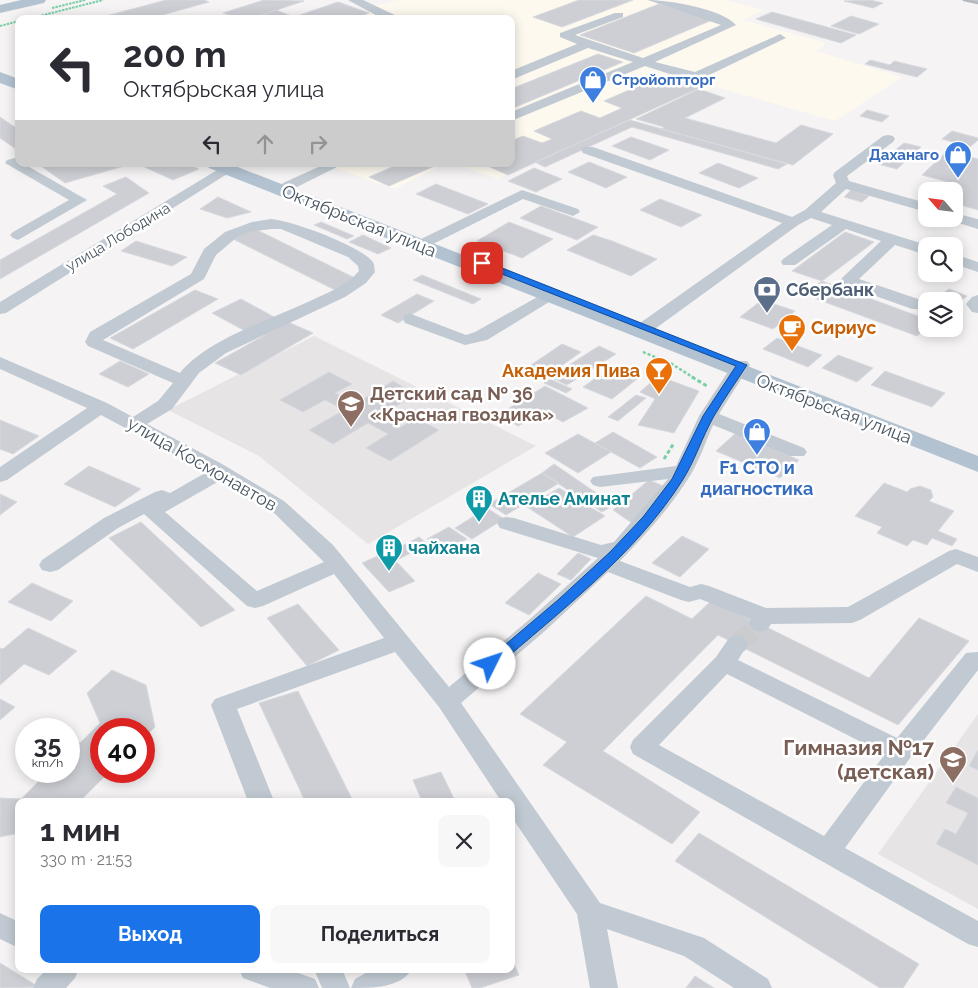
<!DOCTYPE html>
<html lang="ru">
<head>
<meta charset="utf-8">
<style>
	body { margin:0; font-family:Raleway,sans-serif; background:#f7f7f7; color:#2b2b33; height:100vh; display:flex; flex-direction:column; font-size:19px; white-space:nowrap }
	* { box-sizing:border-box; margin:0 }
	p { font-size:16px; color:#7c7c81 }
	.icon { flex:none; width:28px; height:28px; fill:none; stroke:currentColor; stroke-width:2; stroke-linecap:round; stroke-linejoin:round }
	.map { position:relative; flex:1; overflow:hidden }
	.panel { position:absolute; left:15px; top:798px; width:500px; height:175px; display:flex; flex-direction:column; background:#fff; border-radius:10px; box-shadow:0 2px 12px #0003 }
	.panel>* { flex:none }
	.guide { position:absolute; left:15px; top:15px; width:500px; height:152px; border-radius:10px; box-shadow:0 2px 12px #0003; background:#fff; color:#2b2b33; overflow:hidden }
	.needle { width:32px; rotate:298deg }
	.tools { position:absolute; left:918px; top:182px; display:grid; gap:10px }
	.tools a { display:grid; place-items:center; width:45px; height:45px; border-radius:10px; background:#fff; box-shadow:0 2px 12px #0003; font-size:25px }
	.speed { position:absolute; left:15px; top:718px; display:flex; gap:10px; font-size:25px; font-weight:700; text-align:center }
	.speed>* { display:grid; place-content:center; width:65px; height:65px; border-radius:50%; background:#fff; box-shadow:0 2px 12px #0003; line-height:1 }
	.speed small { font-size:12px; font-weight:400 }
	.speed .limit { border:8px solid #d22; background:#fff; color:#111 }
	.pin { position:absolute; display:grid; place-items:center; width:42px; height:42px; color:#fff; margin:-21px; border-radius:10px; box-shadow:0 2px 8px #0006 }
	.me { position:absolute; width:55px; margin:-28px; rotate:49deg; stroke-linejoin:round; filter:drop-shadow(0 0 4px #0008) }
	.turn { display:flex; align-items:center; gap:18px; height:105px; padding:0 25px; font-size:22px }
	.turn .icon { width:65px; height:65px; stroke-width:2.5 }
	.turn b { display:block; font-size:35px; line-height:42px }
	.lanes { display:flex; align-items:center; height:48px; padding:0 25px; background:#0003; justify-content:center; gap:25px; direction:ltr }
	.lanes .off { opacity:.35 }
	.round { display:grid; place-items:center; flex:none; width:52px; height:52px; border-radius:10px; background:#f7f7f7 }
	.summary { display:flex; align-items:center; justify-content:space-between; height:85px; padding:0 25px }
	h1 { font-size:30px; font-weight:700; line-height:38px }
	.action { display:flex; gap:10px; margin-top:auto; padding:10px 25px }
	.action a { flex:1; height:58px; border-radius:10px; background:#1a73e8; color:#fff; font-size:20px; font-weight:700; line-height:58px; text-align:center }
	.action a+a { background:#f7f7f7; color:#2b2b33 }
	.map>svg:first-child { display:block }
	.commercial { fill:#fdf9ef }
	.education { fill:#e6e4e5 }
	.building { fill:#cdcfd5; stroke:#d7d9de }
	.lines { fill:none; stroke-linecap:round; stroke-linejoin:round }
	.minor-tunnel { stroke:#caccce; stroke-width:20; stroke-dasharray:20 10; stroke-linecap:butt }
	.path-far2 { stroke:#7ad0a6; stroke-width:2; stroke-dasharray:2.5 1; stroke-linecap:butt }
	.path-far1 { stroke:#7ad0a6; stroke-width:2.5; stroke-dasharray:3 2; stroke-linecap:butt }
	.path { stroke:#7ad0a6; stroke-width:3; stroke-dasharray:4 2.5; stroke-linecap:butt }
	.minor { fill:#c1cad2; fill-rule:evenodd }
	.major { fill:#b3c2d1; fill-rule:evenodd }
	.rail { stroke:#b5b8bd; stroke-width:2.5 }
	.route { fill:#1a73e8; stroke:#114b97 }
	.labels { text-anchor:middle; stroke-width:5; stroke-linejoin:round; paint-order:stroke }
	.far-shop-label { font-size:15px; font-weight:bold; fill:#366cbe; stroke:#fff; text-anchor:start }
	.far-street-label { font-size:15px; fill:#4a5661; stroke:#fff }
	.street-label { font-size:18px; fill:#4a5661; stroke:#fff }
	.service-label { font-size:18px; font-weight:bold; fill:#4e5e75; stroke:#fff; text-anchor:start }
	.food-label { font-size:18px; font-weight:bold; fill:#c56008; stroke:#fff; text-anchor:start }
	.education-label { font-size:18px; font-weight:bold; fill:#785e54; stroke:#fff; text-anchor:start }
	.shop-label { font-size:18px; font-weight:bold; fill:#366cbe; stroke:#fff }
	.culture-label { font-size:18px; font-weight:bold; fill:#0d838f; stroke:#fff; text-anchor:start }
	.near-education-label { font-size:21px; font-weight:bold; fill:#785e54; stroke:#fff; text-anchor:end }
</style>
</head>
<body>
<div class="map">
<svg width="978" height="988" viewBox="0 0 978 988">
	<rect width="100%" height="100%" fill="#f5f3f3"/>
	<!-- commercial -->
	<path class="commercial" d="M396,0H725L764,10L743,20L826,43L816,51L902,77L835,121L716,87L497,179L456,164H511V19H352L380,9L372,7Z
		M324,164H445L394,189Z"/>
	<!-- education -->
	<path class="education" d="M314,336L536,446L368,544L259,456L168,410Z
		M978,714V909L878,854Z"/>
	<!-- building -->
	<path class="building" d="M166,0H204L209,2L148,19H95Z
		M264,0L304,1L249,19H231L235,17L223,13Z
		M579,0H633L562,27L533,17Z
		M870,0L883,3L873,8L844,1Z
		M338,2L369,13L353,19H288Z
		M659,4L712,20L634,53L580,35Z
		M276,10L289,15L278,19H249Z
		M772,12L856,35L841,43L756,19Z
		M851,16L879,24L859,34L831,26Z
		M598,54L623,62L511,109V89Z
		M870,60L890,65L894,61L927,69L917,77L865,64Z
		M661,76L678,82L688,77L708,84L508,175L483,164H511V141L523,136L542,143L552,139L534,131L581,111L600,118L622,108L604,101Z
		M699,89L725,98L685,118L776,143L801,125L833,134L793,165L661,129L664,127L636,119Z
		M867,110L889,116L882,122L860,116Z
		M0,117L19,130V151L0,138Z
		M630,120L787,164L778,169L632,127L545,167L535,162Z
		M952,131L978,138V140L970,147L942,139Z
		M631,137L669,150L650,160L612,146Z
		M904,143L921,147L897,169L878,164Z
		M947,151L978,159V210L954,203V191H947L956,184L922,175Z
		M589,162L627,177L606,188L568,172Z
		M718,163L758,178L739,188L699,173Z
		M38,164H121L124,166L65,183Z
		M138,164H187L199,169L173,180Z
		M399,164H439L389,186L369,177Z
		M534,168L562,179L536,192L508,181Z
		M126,177L149,193L0,279V260L117,194L103,186Z
		M436,184L488,204L468,214L416,194Z
		M851,190L869,196L862,202L844,197Z
		M218,197L251,212L227,218L200,209Z
		M660,199L702,215L681,227L640,210Z
		M541,206L598,227L577,240L520,218Z
		M321,222L354,236L347,239L314,225Z
		M509,222L553,239L522,258L477,241Z
		M255,229L357,279L335,290L233,239Z
		M845,232L874,242L822,281L792,271Z
		M363,235L391,248L378,254L349,242Z
		M593,235L612,241L657,259L631,276L567,250Z
		M136,241L187,257L172,266L121,251Z
		M422,275L481,299L473,304L413,280Z
		M822,281L926,319V328L917,336L803,294Z
		M949,289L967,296L954,306V301H932Z
		M195,290L218,299L133,349L110,338Z
		M417,294L434,301L398,323L381,315Z
		M241,299L276,318L247,332L212,313Z
		M762,300L795,311L773,329L740,317Z
		M288,322L313,333L241,375L215,363Z
		M777,338L822,355L808,367L763,349Z
		M562,344L581,352L547,376L528,367Z
		M599,346L616,354L567,385L550,377Z
		M838,355L873,368L857,382L822,368Z
		M120,361L149,374L128,387L99,374Z
		M610,368L637,379L612,399L583,387Z
		M885,371L945,393L932,407L871,385Z
		M329,372L352,384L335,393L355,404L393,381L416,394L378,417L399,428L416,418L439,430L390,461L366,448L388,434L368,423L333,444L309,430L344,410L325,400L303,412L280,400Z
		M658,376L699,391L674,433L638,425L655,399L640,392Z
		M550,379L572,389L566,393L544,383Z
		M545,386L588,408L563,422L544,412L518,426L498,415Z
		M636,395L646,398L618,421L608,417Z
		M0,420L39,436L13,454L0,449Z
		M613,432L657,457L640,468L595,443Z
		M736,433L799,460L780,478L716,451Z
		M578,434L611,452L578,473L545,453Z
		M554,464L614,505L602,512L542,473Z
		M89,466L141,489L115,507L64,484Z
		M542,473L559,483L506,515L489,504Z
		M649,480L668,488L632,523L613,510Z
		M884,483L907,492L910,489L920,486L931,490L933,497L929,501L954,511L938,531L957,539L952,546L932,538L927,545L913,540L907,546L877,533L882,527L855,516Z
		M559,488L605,516L573,537L527,507Z
		M0,494L17,502L0,515Z
		M487,508L504,519L472,539L455,528Z
		M141,522L235,610L201,627L109,538Z
		M449,527L467,539L445,552L427,539Z
		M682,536L709,549L680,577L652,563Z
		M419,537L428,544L399,559L391,552Z
		M387,552L415,581L389,592L362,563Z
		M578,553L591,559L571,580L557,574Z
		M538,573L561,584L529,615L505,603Z
		M32,583L73,601L51,621L8,602Z
		M646,596L692,619L712,600L869,678L919,618L969,641L898,725L718,635L603,751L700,812L672,844L543,765L567,742L520,714Z
		M298,604L339,650L307,666L267,618Z
		M28,628L77,651L49,675L24,664L0,685V648L3,649Z
		M112,670L146,685L155,727L144,738V729H101V771H110L80,801H19V833L0,837V798L21,799L49,771H69V737L80,743L100,723L87,693Z
		M298,691L353,801H305L259,703Z
		M0,699L15,707L0,720Z
		M978,750V770L969,766Z
		M441,772L455,801H422L413,780Z
		M956,787L978,798V865L936,844L945,829L956,834L968,813L946,803Z
		M699,833L919,964L903,988H880L675,861Z
		M511,957L519,975L480,988H472L464,969H511Z
		M0,963L39,987L0,988Z
		M695,976L714,988H686Z"/>
	<g class="lines">
		<!-- minor-tunnel -->
		<path class="minor-tunnel" d="M737,644L760,624"/>
		<!-- path-far2 -->
		<path class="path-far2" d="M52,8L85,0
			M28,19L103,0
			M0,26L19,21"/>
		<!-- path-far1 -->
		<path class="path-far1" d="M643,352L672,364L694,378"/>
		<!-- path -->
		<path class="path" d="M692,377L707,386
			M664,459L674,443"/>
		<!-- minor -->
		<path class="minor" d="M348,0H363L399,17L383,19Z
			M648,0C669,0 722,9 736,25L655,62L695,72L776,36L780,34L786,38L701,79L688,80L645,66L511,121V112L633,62L588,48L511,80V71L577,44L560,37V33L615,13H623V17L575,35L643,58L721,25Z
			M970,0H978V4Z
			M888,135L893,136L895,139L893,142L847,176L849,181L926,203V212L846,189L821,212L930,246H926V255L895,245L859,279L924,301L926,305L924,309H912L842,284L840,281L842,278L881,241L846,229L795,265H783L781,262L783,259L832,225L811,218L798,225L652,331H640L638,327L640,323L782,223L583,153L581,150L583,147H593L792,217L805,210L836,183L833,175L835,172L883,136Z
			M19,157V164H24L87,200L18,240L13,238L10,235L13,232L69,200L5,163L7,160Z
			M227,164H243L6,313L0,314V302Z
			M325,164H343L293,189H283L281,186L283,183Z
			M522,190L578,209L580,212L573,216L523,199L433,244L428,246L420,241L423,238Z
			M954,213L978,219V229L949,220L954,219Z
			M271,219C293,221 358,245 372,261C375,264 374,268 375,272L366,283L345,297L226,353L199,373L172,409L147,424L222,464L284,501L333,545L449,687L530,619L598,558L500,528L497,523L500,518L507,517L514,518L601,545L614,542L668,479L600,487L593,485L590,481L593,477L676,466L699,416L735,361H747L750,365L719,414L804,448L807,452L804,456H790L713,425C706,441 700,459 691,474C672,506 645,535 620,561L690,587L701,584L709,586L766,608L848,607L949,551L956,549L978,557V572L957,564L860,620L852,623L771,624L768,629L760,632L752,629L749,624L751,619L700,599L689,602L681,600L608,572L546,630L461,703L600,903L704,938L768,979L772,988H734L684,956L607,929L618,988H590L577,914L511,816V801H501L439,707L395,652L237,709L274,801H248L211,705L215,699L384,638L334,574L263,606L255,608L247,606L144,514L118,528L58,570L50,572L42,570L39,565L42,560L104,518L155,492L162,490L170,493L207,472L101,415L7,480L0,482V467L87,408L0,369V357L107,403L133,417L158,401L173,383L88,346L85,342L90,332L191,274L204,249L225,232L252,222ZM271,229H281L348,257L358,266L359,271C346,286 327,293 310,301C272,319 206,340 180,373L103,340L204,279L216,255L236,238L249,232ZM221,480L270,509L324,562L257,591L165,512Z
			M954,254L978,262V272L954,264Z
			M548,291L556,296L554,299L487,340L465,345L405,323L403,319L405,315L411,314L466,335L475,332Z
			M978,295V313L972,312L966,304L972,297Z
			M737,636L745,638L748,644L738,660L897,738L966,653L978,652V670L910,758L845,848L978,921V947L968,944L633,754L630,747L633,740L716,657L729,638ZM727,674L885,754L824,836L659,745Z
			M0,913L19,922V948L0,939Z
			M47,969H79L75,978L66,988H33L37,979Z
			M239,969H287L315,979L319,988H270L243,978Z
			M314,969H342L350,988H322Z
			M373,969H412C401,988 373,988 351,988L355,979Z"/>
		<!-- major -->
		<path class="major" d="M21,0H46L44,3L0,13V5Z
			M0,72L19,79V90L0,83Z
			M206,164H230L978,456V472L209,168Z"/>
		<!-- rail -->
		<path class="rail" d="M964,0L978,3"/>
	</g>
	<!-- route -->
	<path class="route" d="M482,260L747,365C736,382 724,399 714,416C702,437 695,461 682,481C635,555 560,611 495,668L490,669L484,664L486,661L558,600L610,552L643,517L672,479L703,416L736,366L479,265V261Z"/>
	<!-- icons -->
	<defs>
		<symbol id="shop-pin" viewBox="-11 -11 22 30"><path d="M0 17L-7.5 6A9.5 9.5 0 1 1 7.5 6Z" fill="#3f7fe0" stroke="#fff"/><path d="M-5-2.5h2.3a2.7 3.5 0 0 1 5.4 0H5L5.5 6h-11ZM-1.5-2.5h3a1.5 2.3 0 0 0-3 0Z" fill="#fff"/></symbol>
		<symbol id="bank-pin" viewBox="-11 -11 22 30"><path d="M0 17L-7.5 6A9.5 9.5 0 1 1 7.5 6Z" fill="#5c6f8a" stroke="#fff"/><path d="M-6-4H6V4H-6ZM0-2.3a2.3 2.3 0 1 0 0 4.6a2.3 2.3 0 1 0 0-4.6Z" fill="#fff"/></symbol>
		<symbol id="cafe-pin" viewBox="-11 -11 22 30"><path d="M0 17L-7.5 6A9.5 9.5 0 1 1 7.5 6Z" fill="#e8710a" stroke="#fff"/><path d="M-5.5-4.5H6V0H3Q3 3.5 0 3.5H-2.5Q-5.5 3.5-5.5 0ZM3-3.2v2h1.7v-2ZM-6 4.5H4V6H-6Z" fill="#fff"/></symbol>
		<symbol id="bar-pin" viewBox="-11 -11 22 30"><path d="M0 17L-7.5 6A9.5 9.5 0 1 1 7.5 6Z" fill="#e8710a" stroke="#fff"/><path d="M-6-5H6L.8 .8V4.5H3.5V6h-7V4.5H-.8V.8Z" fill="#fff"/></symbol>
		<symbol id="school-pin" viewBox="-11 -11 22 30"><path d="M0 17L-7.5 6A9.5 9.5 0 1 1 7.5 6Z" fill="#8d6e63" stroke="#fff"/><path d="M0-5L7-2L0 1L-7-2ZM-4 1L0 2.5L4 1V4Q0 6-4 4Z" fill="#fff"/></symbol>
		<symbol id="building-pin" viewBox="-11 -11 22 30"><path d="M0 17L-7.5 6A9.5 9.5 0 1 1 7.5 6Z" fill="#0f9aa8" stroke="#fff"/><path d="M-4-6H4V6H1V3H-1V6H-4ZM-2.5-4.3h1.7v1.8h-1.7ZM.8-4.3h1.7v1.8H.8ZM-2.5-1h1.7V.8h-1.7ZM.8-1h1.7V.8H.8Z" fill="#fff"/></symbol>
	</defs>
	<g fill-rule="evenodd">
		<use href="#shop-pin" x="577" y="64" width="32" height="43"/>
		<use href="#shop-pin" x="942" y="139" width="32" height="43"/>
		<use href="#bank-pin" x="751" y="274" width="32" height="43"/>
		<use href="#cafe-pin" x="776" y="312" width="32" height="43"/>
		<use href="#bar-pin" x="643" y="355" width="32" height="43"/>
		<use href="#school-pin" x="335" y="388" width="32" height="43"/>
		<use href="#shop-pin" x="741" y="416" width="32" height="43"/>
		<use href="#building-pin" x="463" y="483" width="32" height="43"/>
		<use href="#building-pin" x="373" y="532" width="32" height="43"/>
		<use href="#school-pin" x="937" y="744" width="32" height="43"/>
	</g>
	<g class="labels">
		<!-- far-shop labels -->
		<g class="far-shop-label">
			<text x="612" y="85">Стройоптторг</text>
			<text x="939" y="160" text-anchor="end">Даханаго</text>
		</g>
		<!-- far-street labels -->
		<g class="far-street-label">
			<text transform="translate(118 237) rotate(-31)" y="5">улица Лободина</text>
		</g>
		<!-- street labels -->
		<g class="street-label">
			<text transform="translate(359 221) rotate(22)" y="6">Октябрьская улица</text>
			<text transform="translate(834 409) rotate(21)" y="6">Октябрьская улица</text>
			<text transform="translate(202 464) rotate(30)" y="6">улица Космонавтов</text>
		</g>
		<!-- service labels -->
		<g class="service-label">
			<text x="786" y="296">Сбербанк</text>
		</g>
		<!-- food labels -->
		<g class="food-label">
			<text x="811" y="334">Сириус</text>
			<text x="640" y="377" text-anchor="end">Академия Пива</text>
		</g>
		<!-- education labels -->
		<g class="education-label">
			<text x="370" y="400">Детский сад № 36<tspan x="370" dy="21">«Красная гвоздика»</tspan></text>
		</g>
		<!-- shop labels -->
		<g class="shop-label">
			<text x="757" y="474">F1 СТО и<tspan x="757" dy="21">диагностика</tspan></text>
		</g>
		<!-- culture labels -->
		<g class="culture-label">
			<text x="498" y="505">Ателье Аминат</text>
			<text x="408" y="554">чайхана</text>
		</g>
		<!-- near-education labels -->
		<g class="near-education-label">
			<text x="934" y="755">Гимназия №17<tspan x="934" dy="24">(детская)</tspan></text>
		</g>
	</g>
</svg>
<div class="tools">
<a><svg class="needle" viewBox="-14 -14 28 28"><path d="M0-13l5 13h-10z" fill="#e53935"/><path d="M0 13l5-13h-10z" fill="#7c7c81"/></svg></a>
<a><svg class="icon" aria-label="search" viewBox="0 0 24 24"><circle cx="10" cy="10" r="6"/><path d="M15 15l6 6"/></svg></a>
<a><svg class="icon" aria-label="layers" viewBox="0 0 24 24"><path d="M12 4l9 5-9 5-9-5zM3 14l9 5 9-5"/></svg></a>
</div>
<div class="speed"><div>35<small>km/h</small></div><div class="limit">40</div></div>
<div class="pin" style="left:482px;top:263px;background:#d93025"><svg class="icon" aria-label="arrive" viewBox="0 0 24 24"><path d="M6 21V4h12l-3 4 3 4H6"/></svg></div>
<svg class="me" style="left:490px;top:664px" viewBox="-20 -20 40 40"><circle r="19" fill="#fff"/><path d="M0-13L10 11 0 6-10 11z" fill="#1a73e8"/></svg>
<div class="guide">
<div class="turn"><svg class="icon" aria-label="left" viewBox="0 0 24 24"><path d="M17 20v-9H6M10 6l-5 5 5 5"/></svg><div><b>200 m</b>Октябрьская улица</div></div>
<div class="lanes"><svg class="icon" aria-label="left" viewBox="0 0 24 24"><path d="M17 20v-9H6M10 6l-5 5 5 5"/></svg><svg class="icon off" aria-label="ahead" viewBox="0 0 24 24"><path d="M12 20V5M6 11l6-6 6 6"/></svg><svg class="icon off" aria-label="right" viewBox="0 0 24 24"><path d="M7 20v-9h11M14 6l5 5-5 5"/></svg></div>
</div>
<section class="panel">
<div class="summary"><div><h1>1 мин</h1><p>330 m · 21:53</p></div><a class="round"><svg class="icon" aria-label="close" viewBox="0 0 24 24"><path d="M6 6l12 12M18 6L6 18"/></svg></a></div>
<div class="action"><a>Выход</a><a>Поделиться</a></div>
</section>
</div>
</body>
</html>
